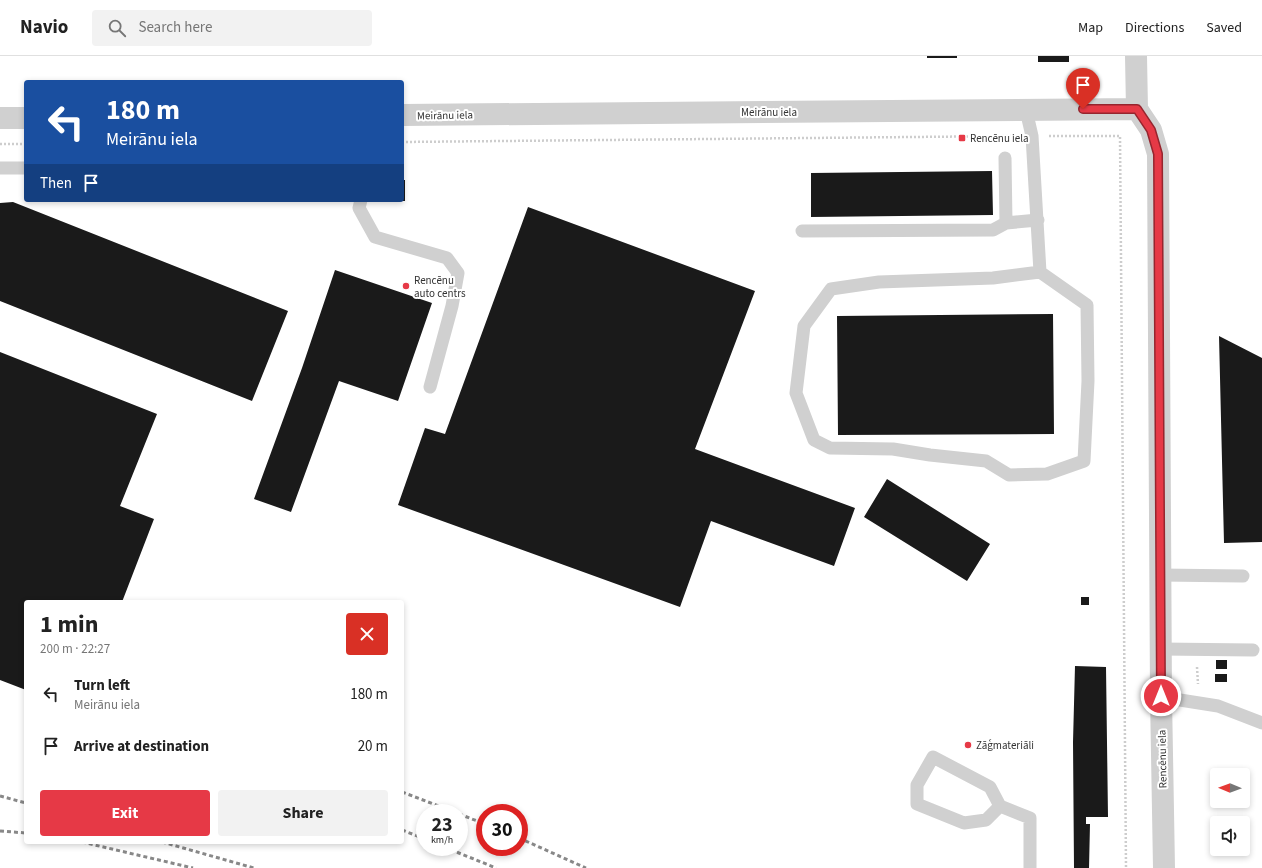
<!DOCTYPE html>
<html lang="en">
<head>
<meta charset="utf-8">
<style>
	body { margin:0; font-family:"Source Sans 3",sans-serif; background:#f2f2f2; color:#222; height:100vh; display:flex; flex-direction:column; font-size:15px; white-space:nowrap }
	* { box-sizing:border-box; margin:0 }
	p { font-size:13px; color:#767676 }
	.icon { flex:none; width:22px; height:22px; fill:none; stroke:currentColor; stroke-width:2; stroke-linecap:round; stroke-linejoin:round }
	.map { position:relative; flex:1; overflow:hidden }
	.sheet { position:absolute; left:24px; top:544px; width:380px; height:244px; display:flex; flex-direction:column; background:#fff; border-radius:4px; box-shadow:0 2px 6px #0003 }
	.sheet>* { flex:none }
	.guide { position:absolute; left:24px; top:24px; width:380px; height:122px; border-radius:4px; box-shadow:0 2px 6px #0003; background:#1a4fa0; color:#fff; overflow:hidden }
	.needle { width:26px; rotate:271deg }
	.buttons { position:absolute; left:1210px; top:712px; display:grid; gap:8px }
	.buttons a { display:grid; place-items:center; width:40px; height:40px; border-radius:4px; background:#fff; box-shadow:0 2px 6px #0003; font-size:20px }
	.speed { position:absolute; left:416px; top:748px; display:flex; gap:8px; font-size:20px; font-weight:700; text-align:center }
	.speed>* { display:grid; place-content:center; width:52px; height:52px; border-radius:50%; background:#fff; box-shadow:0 2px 6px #0003; line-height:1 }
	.speed small { font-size:10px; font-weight:400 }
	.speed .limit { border:6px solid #d22; background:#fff; color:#111 }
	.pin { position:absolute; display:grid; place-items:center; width:34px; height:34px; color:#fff; margin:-41px -17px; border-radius:50% 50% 50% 0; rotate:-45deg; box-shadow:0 0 4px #0007 }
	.pin .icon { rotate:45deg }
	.me { position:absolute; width:44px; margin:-22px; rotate:0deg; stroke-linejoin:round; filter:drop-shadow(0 0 3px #0008) }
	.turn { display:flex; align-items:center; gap:14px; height:84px; padding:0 16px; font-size:18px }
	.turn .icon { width:52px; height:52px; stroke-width:2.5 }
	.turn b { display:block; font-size:28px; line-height:34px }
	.then { display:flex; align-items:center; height:38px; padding:0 16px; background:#0003; gap:8px; font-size:15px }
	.round { display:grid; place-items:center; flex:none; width:42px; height:42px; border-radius:4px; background:#f2f2f2 }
	.head { display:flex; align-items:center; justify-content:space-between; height:68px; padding:0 16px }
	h1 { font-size:24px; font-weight:700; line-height:30px }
	.button { display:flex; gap:8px; margin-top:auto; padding:8px 16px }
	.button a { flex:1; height:46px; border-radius:4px; background:#e63946; color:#fff; font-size:16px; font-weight:700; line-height:46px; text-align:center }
	.button a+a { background:#f2f2f2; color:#222 }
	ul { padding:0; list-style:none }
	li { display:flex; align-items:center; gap:12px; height:52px; padding:0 16px }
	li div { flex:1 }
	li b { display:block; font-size:15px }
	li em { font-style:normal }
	header { display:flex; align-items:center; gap:24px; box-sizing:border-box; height:56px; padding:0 20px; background:#fff; border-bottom:1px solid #e0e0e0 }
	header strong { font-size:19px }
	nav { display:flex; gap:22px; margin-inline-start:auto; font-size:14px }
	.search { width:280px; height:36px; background:#f2f2f2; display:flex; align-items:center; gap:10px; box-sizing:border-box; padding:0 14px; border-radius:4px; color:#767676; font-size:15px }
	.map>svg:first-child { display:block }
	.building { fill:#1a1a1a }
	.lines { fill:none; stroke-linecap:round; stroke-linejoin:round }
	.path { stroke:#cdcdcd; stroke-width:2.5; stroke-dasharray:2 2; stroke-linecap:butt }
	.lane { stroke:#d0d0d0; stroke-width:13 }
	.street { stroke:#d0d0d0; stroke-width:22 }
	.rail { stroke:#888; stroke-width:3; stroke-dasharray:4 3; stroke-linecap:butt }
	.route-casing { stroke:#96252e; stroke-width:10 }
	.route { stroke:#e63946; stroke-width:7 }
	.poi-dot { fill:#e63946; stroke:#fff; stroke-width:1.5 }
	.labels { text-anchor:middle; stroke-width:4; stroke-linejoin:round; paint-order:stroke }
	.street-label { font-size:11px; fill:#333; stroke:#fff }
	.poi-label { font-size:11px; fill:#333; stroke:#fff; text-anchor:start }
</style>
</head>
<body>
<header>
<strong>Navio</strong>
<div class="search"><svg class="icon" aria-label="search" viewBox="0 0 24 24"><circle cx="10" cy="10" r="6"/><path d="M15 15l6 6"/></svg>Search here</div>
<nav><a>Map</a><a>Directions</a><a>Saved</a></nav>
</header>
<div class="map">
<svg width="1262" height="812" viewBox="0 0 1262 812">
	<rect width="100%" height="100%" fill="#fff"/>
	<!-- building -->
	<path class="building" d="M927,0H957V2H927Z
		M1038,0H1069V6H1038Z
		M992,115L993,159L811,161V117Z
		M402,124H405V145H402Z
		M13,146L288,255L252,345L0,245V147Z
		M528,151L755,235L695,393L855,452L834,510L711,465L680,551L398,449L425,372L445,378Z
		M335,214L432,247L398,345L339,325L291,456L254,443L302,312Z
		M1053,258L1054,378L838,379L837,260Z
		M1219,280L1262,302V486L1224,487Z
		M0,296L157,358L120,450L154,463L122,546H26V634L0,624Z
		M887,423L990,488L967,525L864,461Z
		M1081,541H1089V549H1081Z
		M1216,604H1227V613H1216Z
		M1075,610L1106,611L1108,761H1086V768H1090L1089,812H1074L1073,686Z
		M1215,618H1227V626H1215Z"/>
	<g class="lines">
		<!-- path -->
		<path class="path" d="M1049,80H1120L1126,812
			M402,86L1014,80
			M0,88H26
			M1197,611L1198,628"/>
		<!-- lane -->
		<path class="lane" d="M1026,54L1032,80L1040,216L1087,249L1088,325L1084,405L1047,418L1009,419L986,405L930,399L893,393L830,392L814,384L796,337L804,270L831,233L879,226L993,222L1040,216
			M1005,102L1006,167L1038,164
			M0,112H26
			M361,144L359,152L375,181L447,202L458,217L452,250L430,331
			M802,175L993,174L1006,167
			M1160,519L1243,520
			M1161,593L1253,594
			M1161,641L1218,650L1262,667
			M1000,750L986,764L964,767L917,748V729L933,701L990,731L1000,750L1030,762V812"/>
		<!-- street -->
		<path class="street" d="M1136,0L1137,53L1151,74L1158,98L1161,641L1164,812
			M402,59L1137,53
			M0,62H26"/>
		<!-- rail -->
		<path class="rail" d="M402,736L457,757
			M0,740L26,747
			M459,758L485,768
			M402,774L425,783
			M0,775L26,777
			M519,782L586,812
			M82,786L193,812
			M162,786L254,812
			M444,791L496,812"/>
	</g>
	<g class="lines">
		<defs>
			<path id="route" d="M1083,53H1137L1151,74L1158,98L1161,640"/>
		</defs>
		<!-- route casing -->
		<use href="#route" class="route-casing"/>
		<!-- route -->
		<use href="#route" class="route"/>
	</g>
	<!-- markers -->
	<g class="poi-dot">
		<rect x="958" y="78" width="8" height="8" rx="2"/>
		<circle cx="406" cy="230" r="4"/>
		<circle cx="968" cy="689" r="4"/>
	</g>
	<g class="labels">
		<!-- street labels -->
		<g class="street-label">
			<text x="769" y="60">Meirānu iela</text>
			<text transform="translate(445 59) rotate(-1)" y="4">Meirānu iela</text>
			<text transform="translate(1162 703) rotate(-91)" y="4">Rencēnu iela</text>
		</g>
		<!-- poi labels -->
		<g class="poi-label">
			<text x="970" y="86">Rencēnu iela</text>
			<text x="414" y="228">Rencēnu<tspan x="414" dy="13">auto centrs</tspan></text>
			<text x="976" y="693">Zāģmateriāli</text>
		</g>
	</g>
</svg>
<div class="buttons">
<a><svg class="needle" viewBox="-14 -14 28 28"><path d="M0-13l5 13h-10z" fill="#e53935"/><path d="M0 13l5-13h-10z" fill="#767676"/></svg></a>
<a><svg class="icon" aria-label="sound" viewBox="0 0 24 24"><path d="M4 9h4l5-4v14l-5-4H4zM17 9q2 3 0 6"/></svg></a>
</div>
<div class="speed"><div>23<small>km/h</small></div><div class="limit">30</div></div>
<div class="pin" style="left:1083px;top:53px;background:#d93025"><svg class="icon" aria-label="arrive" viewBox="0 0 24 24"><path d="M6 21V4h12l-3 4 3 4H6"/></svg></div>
<svg class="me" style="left:1161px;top:640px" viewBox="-20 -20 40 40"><circle r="17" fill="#e63946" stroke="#fff" stroke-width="3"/><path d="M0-11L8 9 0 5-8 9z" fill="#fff"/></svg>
<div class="guide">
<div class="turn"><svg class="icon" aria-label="left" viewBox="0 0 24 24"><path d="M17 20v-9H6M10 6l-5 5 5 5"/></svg><div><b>180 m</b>Meirānu iela</div></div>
<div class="then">Then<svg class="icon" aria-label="arrive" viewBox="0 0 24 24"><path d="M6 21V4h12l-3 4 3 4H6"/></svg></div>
</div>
<section class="sheet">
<div class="head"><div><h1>1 min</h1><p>200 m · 22:27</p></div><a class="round" style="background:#d93025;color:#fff"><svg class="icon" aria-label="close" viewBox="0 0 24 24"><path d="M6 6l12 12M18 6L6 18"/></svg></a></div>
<ul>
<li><svg class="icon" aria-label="left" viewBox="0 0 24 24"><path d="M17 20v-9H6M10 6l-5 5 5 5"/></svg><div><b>Turn left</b><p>Meirānu iela</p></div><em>180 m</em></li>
<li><svg class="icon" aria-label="arrive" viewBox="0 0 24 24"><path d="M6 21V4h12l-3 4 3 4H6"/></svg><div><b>Arrive at destination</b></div><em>20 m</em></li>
</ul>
<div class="button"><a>Exit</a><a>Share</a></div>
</section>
</div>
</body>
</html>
